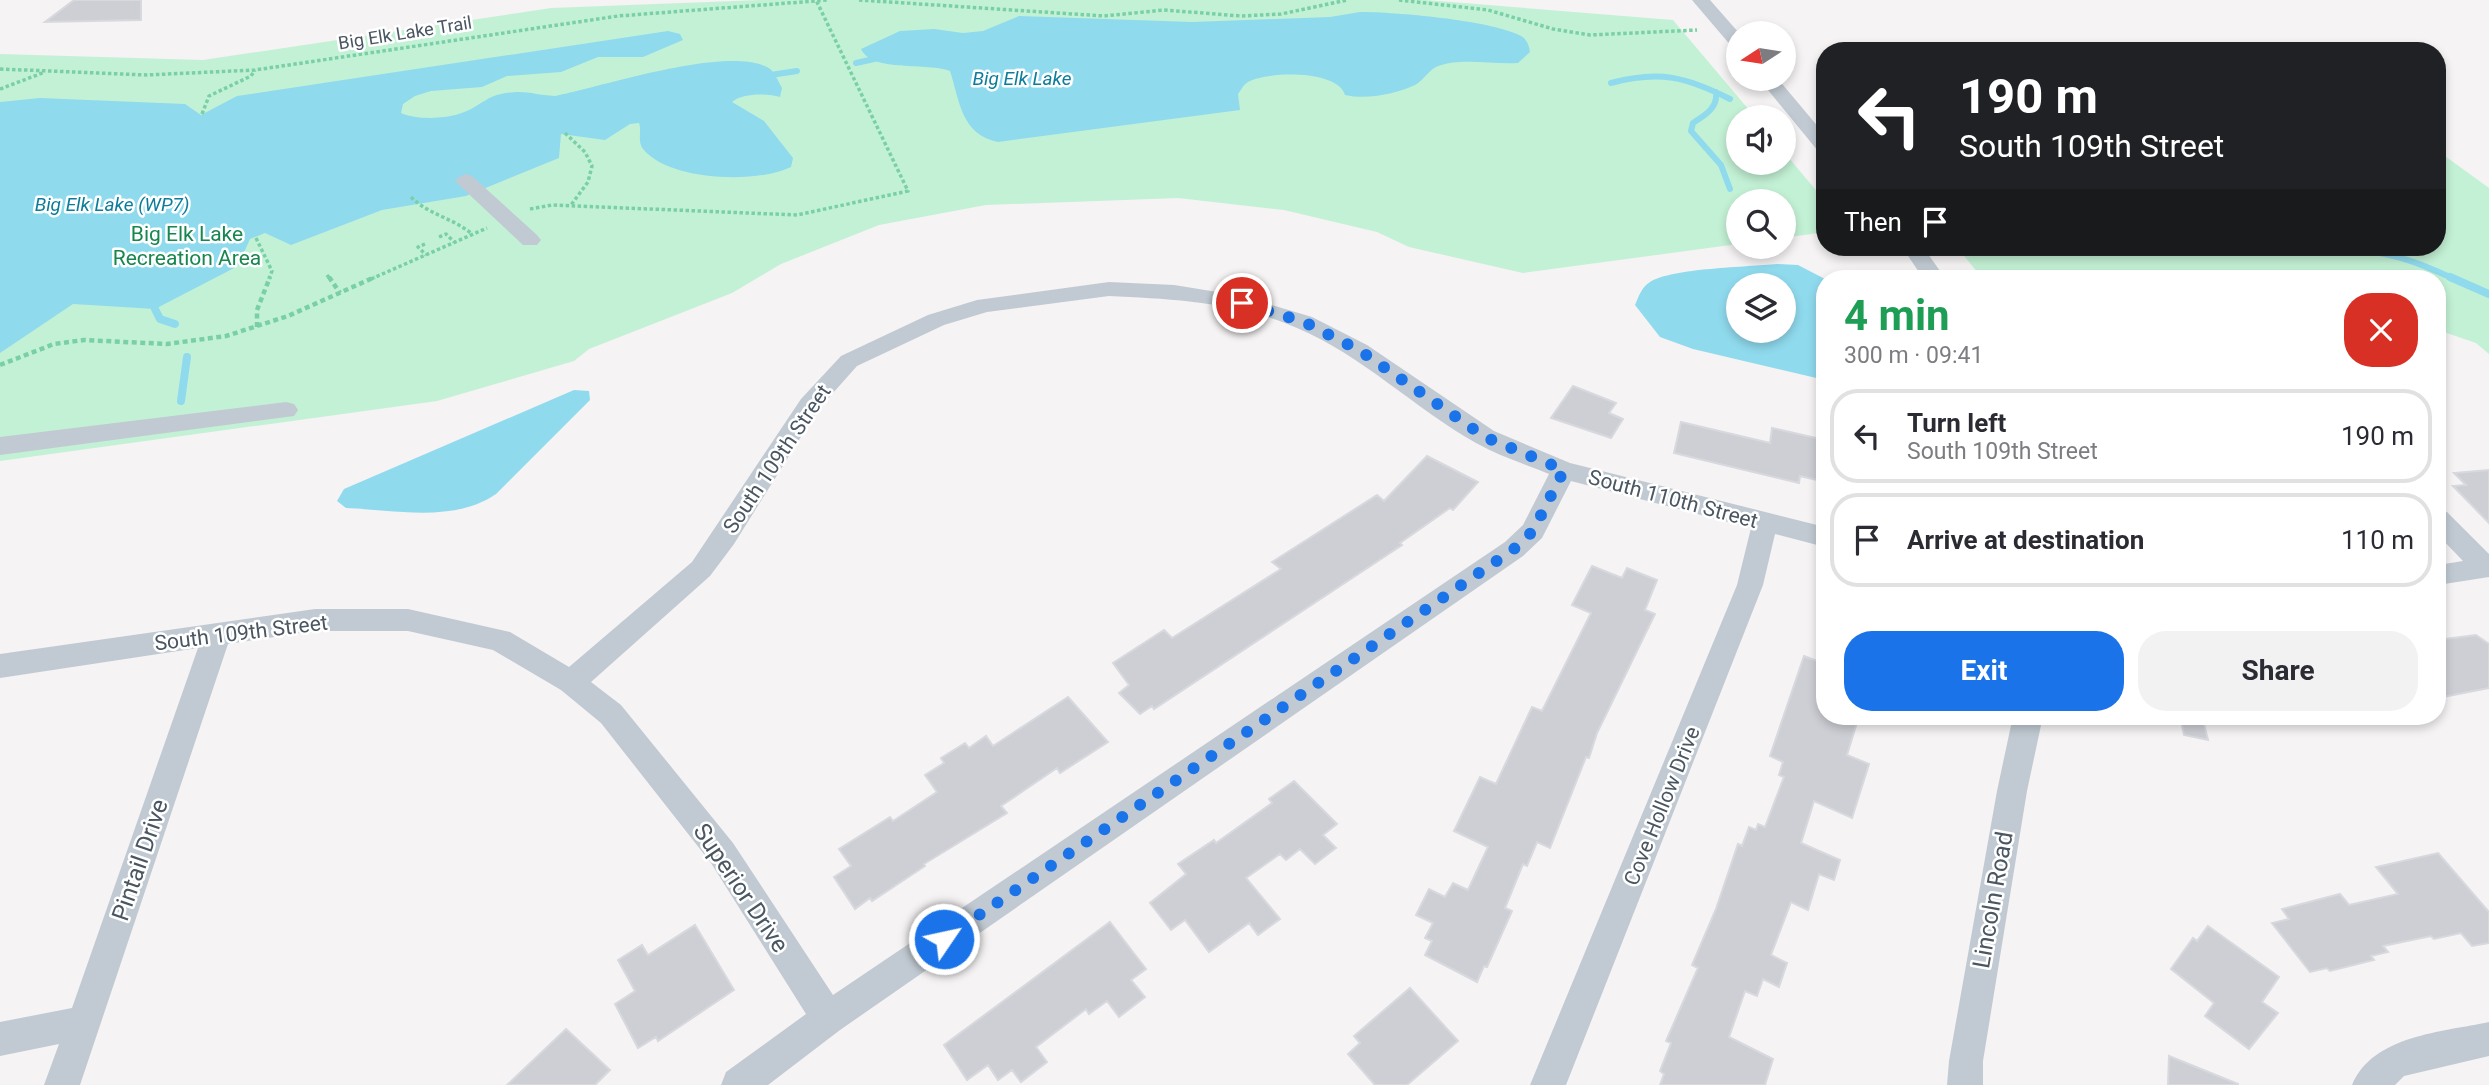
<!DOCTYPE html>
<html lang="en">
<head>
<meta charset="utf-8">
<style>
	body { margin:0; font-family:Roboto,sans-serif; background:#f2f2f3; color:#2b2b33; height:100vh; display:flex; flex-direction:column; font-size:26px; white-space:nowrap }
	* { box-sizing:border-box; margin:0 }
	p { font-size:23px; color:#7c7c81 }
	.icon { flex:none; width:38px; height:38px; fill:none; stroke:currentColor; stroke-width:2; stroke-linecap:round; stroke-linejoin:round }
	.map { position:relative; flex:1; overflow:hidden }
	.sheet { position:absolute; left:1816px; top:270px; width:630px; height:455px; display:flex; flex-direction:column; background:#fff; border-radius:28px; box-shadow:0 4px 10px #0003 }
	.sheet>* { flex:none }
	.banner { position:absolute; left:1816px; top:42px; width:630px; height:214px; border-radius:28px; box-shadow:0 4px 10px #0003; background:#202124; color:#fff; overflow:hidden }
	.needle { width:46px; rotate:258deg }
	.tools { position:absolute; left:1726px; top:21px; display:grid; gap:14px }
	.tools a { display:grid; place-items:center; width:70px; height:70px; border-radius:50%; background:#fff; box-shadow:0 4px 10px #0003; font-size:35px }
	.pin { position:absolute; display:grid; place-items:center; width:60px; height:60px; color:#fff; margin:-30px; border:4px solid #fff; border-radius:50%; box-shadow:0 2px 7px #0007 }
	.me { position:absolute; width:77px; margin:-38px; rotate:56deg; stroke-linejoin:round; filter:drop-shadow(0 0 5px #0008) }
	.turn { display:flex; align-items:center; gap:24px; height:147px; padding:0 28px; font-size:32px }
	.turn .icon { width:91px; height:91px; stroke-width:2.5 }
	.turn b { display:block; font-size:49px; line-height:60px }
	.then { display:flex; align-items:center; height:66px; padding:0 28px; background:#0003; gap:14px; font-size:26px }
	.round { display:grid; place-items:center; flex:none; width:74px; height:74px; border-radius:28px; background:#f2f2f3 }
	.headline { display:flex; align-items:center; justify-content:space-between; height:119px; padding:0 28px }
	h1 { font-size:42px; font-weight:700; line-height:52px; color:#1e9e55 }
	.action { display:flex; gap:14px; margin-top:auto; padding:14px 28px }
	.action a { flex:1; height:80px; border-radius:28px; background:#1a73e8; color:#fff; font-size:28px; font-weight:700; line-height:80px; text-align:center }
	.action a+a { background:#f2f2f3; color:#2b2b33 }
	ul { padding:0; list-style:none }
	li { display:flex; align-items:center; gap:21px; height:94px; margin:0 14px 10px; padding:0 14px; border:4px solid #e1e1e2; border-radius:28px }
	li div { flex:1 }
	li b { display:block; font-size:26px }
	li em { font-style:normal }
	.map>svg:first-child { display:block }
	.green { fill:#c3f1d5 }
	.water { fill:#90daee; fill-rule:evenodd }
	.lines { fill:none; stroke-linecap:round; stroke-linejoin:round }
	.stream-far1 { stroke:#90daee; stroke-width:6 }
	.stream { stroke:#90daee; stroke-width:8 }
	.building { fill:#cdcfd5; stroke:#d7d9de; stroke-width:2 }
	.path-far1 { stroke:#7ad0a6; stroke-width:3.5; stroke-dasharray:3.5 2.5; stroke-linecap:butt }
	.path { stroke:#7ad0a6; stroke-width:4.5; stroke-dasharray:5 3.5; stroke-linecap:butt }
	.minor { fill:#c1cad2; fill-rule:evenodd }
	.route { stroke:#1a73e8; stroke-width:12; stroke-dasharray:0 21.6 }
	.labels { text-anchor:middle; stroke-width:5; stroke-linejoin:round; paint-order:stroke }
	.far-street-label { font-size:18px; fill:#4a5661; stroke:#fff }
	.far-water-label { font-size:19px; font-style:italic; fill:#0c7c9b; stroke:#fff }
	.park-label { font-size:21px; fill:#17864f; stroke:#fff }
	.street-label { font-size:21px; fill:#4a5661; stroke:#fff }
	.near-street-label { font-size:24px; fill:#4a5661; stroke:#fff }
</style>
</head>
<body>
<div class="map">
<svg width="2489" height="1085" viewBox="0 0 2489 1085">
	<rect width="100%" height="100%" fill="#f5f3f3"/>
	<!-- green -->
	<path class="green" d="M761,0H1426L1673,20L1755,117H1738V163H1783V151L1825,201V232L1783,238V201H1738V244L1523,273L1409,247L1377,232L1284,210L1178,198L986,205L879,225L781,264L732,293L589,349L574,361L437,401L0,461V54L203,60L551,8Z
		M2438,151L2489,188V354L2476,343L2438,330V278H1982L1957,247H2438Z"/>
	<!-- water -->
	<path class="water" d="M1360,12C1396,12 1488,20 1519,35C1526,38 1529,44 1530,52L1518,63C1493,65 1459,57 1436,67C1428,71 1423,81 1415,85C1395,94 1367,100 1345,95C1338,70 1268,71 1248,82C1244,84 1241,90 1238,94L1240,110L998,142C961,134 960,102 950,71C928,62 872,73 861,49L900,31L934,29L963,33L983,31L1019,16L1192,22L1330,17Z
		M668,31L680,34L683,40L643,57H598L561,72L507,76L482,87L431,91L415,96L403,104L401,113C419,121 453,119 471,109C481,104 489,96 501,94C526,89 533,95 555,96C602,87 724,46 767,67C774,70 778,81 782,88L780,97C767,93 742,93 732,102L764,121L793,158L791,167C756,184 669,181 643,149C637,141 642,131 639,123L630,124L605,140L561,134L559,158L466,196L382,210L291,245L265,233L250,239L238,266L155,309L73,304L0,353V102L40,98L185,104L201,115L237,96Z
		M1777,264L1798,265L1825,279V380L1693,349L1660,337L1635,305C1639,296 1641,288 1650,282C1672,268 1748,267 1777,264ZM1738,285H1783V331H1738Z
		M574,390L589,391L590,400L496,494C454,523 396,510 346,508L337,501L344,489Z"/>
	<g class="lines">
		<!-- stream-far1 -->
		<path class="stream-far1" d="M856,63L883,57
			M764,76L797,71
			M1611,83C1660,70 1686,77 1730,99
			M1716,92C1718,108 1705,115 1693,123L1691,131L1721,165L1730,189
			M2309,247C2372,250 2396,251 2454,279"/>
		<!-- stream -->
		<path class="stream" d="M2450,277L2489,294
			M155,309L160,319L175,324
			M181,401L187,357"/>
	</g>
	<!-- building -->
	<path class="building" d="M74,0H141V20L45,22Z
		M1573,386L1616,403L1609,413L1623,419L1611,438L1551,418Z
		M1681,422L1770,443L1772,428L1825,440V482L1800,476L1799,483L1674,453Z
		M1427,456L1478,482L1453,510L1450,508L1400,543L1402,545L1154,709L1152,706L1140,714L1119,693L1129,685L1113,663L1164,630L1172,638L1281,569L1272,562L1377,495L1384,501Z
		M2489,470V523L2453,486L2466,485L2454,473Z
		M1592,566L1622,578L1627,568L1657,580L1645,610L1655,614L1597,733L1589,758L1586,757L1550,848L1537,842L1527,866L1523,864L1505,908L1512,911L1487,967L1484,966L1477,982L1425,955L1432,941L1425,938L1433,923L1416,915L1429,889L1445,897L1453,883L1468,890L1488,847L1454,831L1480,777L1496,784L1532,707L1542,711L1591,613L1572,605Z
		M2476,635L2489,644V688L2438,698V640Z
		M1804,656L1825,664V716H1859L1847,755L1869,764L1852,818L1814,801L1801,843L1840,860L1834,880L1819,874L1808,910L1791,902L1771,955L1787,963L1779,987L1763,979L1757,996L1745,991L1729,1037L1773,1059L1765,1085H1660L1664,1074L1660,1071L1671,1043L1666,1041L1698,968L1692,965L1716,909L1738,844L1742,846L1749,827L1756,830L1758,824L1765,827L1784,777L1779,775L1783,762L1770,756Z
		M1068,697L1108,742L1060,773L1057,768L1001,806L1007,813L924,864L925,866L872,901L870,898L855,909L834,877L851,866L839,849L890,817L893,821L937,792L925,775L944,763L941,758L965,743L969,748L986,736L993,746Z
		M2180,716H2202L2208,740L2184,735Z
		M1294,781L1337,824L1323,835L1336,848L1315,864L1300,849L1286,860L1280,854L1246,878L1280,919L1258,935L1249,923L1209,952L1185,920L1171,930L1150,903L1186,874L1178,864L1214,840L1216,843L1272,803L1269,799Z
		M2438,853L2489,912V943L2472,946L2461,933L2434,939L2431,936L2383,946L2388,952L2371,956L2374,960L2330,971L2327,968L2310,972L2272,923L2289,919L2282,909L2340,894L2349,905L2398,894L2376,867Z
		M1110,922L1146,969L1131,980L1145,997L1119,1017L1107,1001L1089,1014L1086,1009L1036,1047L1047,1062L1021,1082L1012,1070L998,1080L988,1065L967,1080L944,1045Z
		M695,925L734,990L658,1041L656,1037L638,1048L615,1004L635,991L618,960L642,945L648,955Z
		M2208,926L2279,977L2262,1002L2278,1013L2249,1049L2205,1016L2214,1003L2171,969L2193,938L2197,941Z
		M1410,988L1458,1041L1407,1085H1375L1348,1054L1360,1043L1354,1036Z
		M566,1029L610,1070L595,1085H507Z
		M2169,1056L2238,1084V1085H2168Z"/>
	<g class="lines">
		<!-- path-far1 -->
		<path class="path-far1" d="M859,0L1104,16L1164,10L1241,16L1281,14L1347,0
			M1399,0L1488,10L1553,29L1590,35L1697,30
			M0,69L147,75L255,70L618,16L828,0
			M0,89L45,72
			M202,114L209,96L251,76L255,70
			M565,133L585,152L592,166L588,182L571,205
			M411,197C429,215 453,218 472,234
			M530,209L552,205L797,215L908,191L816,0
			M439,237L446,234L454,242
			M256,238L272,271L269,279
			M425,244L418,247L426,255
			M327,275L330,279
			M371,279L487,228"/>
		<!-- path -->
		<path class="path" d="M329,277L340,293
			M257,327V310L270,277
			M0,365L54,344L84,340L167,344L226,336L288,316L375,277"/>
		<!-- minor -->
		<path class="minor" d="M1692,0H1710L1739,33L1738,48L1732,47Z
			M1759,79H1778L1825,135V153L1818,151Z
			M465,174L472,176L537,235L541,240L537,245H523L458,184L455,180Z
			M1902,247H1923L1945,278H1923Z
			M1109,282L1174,285L1242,296L1312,317L1367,345L1494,431L1570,463L1825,527V547L1775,534L1763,585L1566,1085H1530L1737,585L1751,528L1571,481L1542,538L1523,556L840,1030L768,1085H721L726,1072L806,1014L711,863L601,723L561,690L493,650L408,631H315L228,644L80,1085H44L59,1044L0,1056V1022L72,1008L198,648L0,678V654L315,609H408L510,632L569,667L692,562L801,399L841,356L928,315L977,300ZM1109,296C1172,299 1238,302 1297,328C1363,356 1414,408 1476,443C1499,456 1525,464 1549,474L1523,525L1505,542L833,995L733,843L621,705L591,682L710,576L734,544L817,411L857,366L944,325L987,312Z
			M286,402L294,404L298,410L294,416L0,455V437Z
			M2438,509L2447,512L2489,554V577L2438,585V565L2463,561L2438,535Z
			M2013,716H2043L2027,791L1983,1061V1085H1947L1949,1061L1997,791Z
			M2489,1022V1056L2404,1076L2395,1085H2352C2373,1035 2443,1032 2489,1022Z"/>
	</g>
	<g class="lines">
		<!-- route -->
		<path class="route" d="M944,939L1514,549L1533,531L1564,470L1485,437L1359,350L1304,322L1242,303"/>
	</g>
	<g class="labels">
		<!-- far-street labels -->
		<g class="far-street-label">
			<text transform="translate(405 33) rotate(-9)" y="6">Big Elk Lake Trail</text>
		</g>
		<!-- far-water labels -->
		<g class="far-water-label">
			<text x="1022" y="85">Big Elk Lake</text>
			<text x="112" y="211">Big Elk Lake (WP7)</text>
		</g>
		<!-- park labels -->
		<g class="park-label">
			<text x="187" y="241">Big Elk Lake<tspan x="187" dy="24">Recreation Area</tspan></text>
		</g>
		<!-- street labels -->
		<g class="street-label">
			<text transform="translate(777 459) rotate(-56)" y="7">South 109th Street</text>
			<text transform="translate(1673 499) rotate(15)" y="7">South 110th Street</text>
			<text transform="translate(241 633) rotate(-7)" y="7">South 109th Street</text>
			<text transform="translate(1662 806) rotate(-68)" y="7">Cove Hollow Drive</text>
		</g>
		<!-- near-street labels -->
		<g class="near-street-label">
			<text transform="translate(140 860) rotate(-71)" y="8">Pintail Drive</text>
			<text transform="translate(741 888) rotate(56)" y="8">Superior Drive</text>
			<text transform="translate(1993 900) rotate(-80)" y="8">Lincoln Road</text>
		</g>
	</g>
</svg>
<div class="tools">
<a><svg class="needle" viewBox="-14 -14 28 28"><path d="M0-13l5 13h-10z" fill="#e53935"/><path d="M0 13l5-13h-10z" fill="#7c7c81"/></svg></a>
<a><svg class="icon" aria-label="sound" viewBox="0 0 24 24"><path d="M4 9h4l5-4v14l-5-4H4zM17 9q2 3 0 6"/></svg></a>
<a><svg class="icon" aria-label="search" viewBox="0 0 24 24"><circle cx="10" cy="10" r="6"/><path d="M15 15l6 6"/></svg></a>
<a><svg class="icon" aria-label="layers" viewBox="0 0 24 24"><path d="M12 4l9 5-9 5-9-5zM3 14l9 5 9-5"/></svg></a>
</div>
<div class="pin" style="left:1242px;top:303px;background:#d93025"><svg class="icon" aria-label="arrive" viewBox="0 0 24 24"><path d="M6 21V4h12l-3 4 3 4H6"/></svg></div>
<svg class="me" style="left:944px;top:939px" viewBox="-20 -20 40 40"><circle r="17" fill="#1a73e8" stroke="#fff" stroke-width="3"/><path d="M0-11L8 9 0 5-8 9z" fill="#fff"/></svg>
<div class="banner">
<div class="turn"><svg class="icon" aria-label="left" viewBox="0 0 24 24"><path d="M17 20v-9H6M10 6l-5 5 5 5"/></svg><div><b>190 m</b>South 109th Street</div></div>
<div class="then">Then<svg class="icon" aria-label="arrive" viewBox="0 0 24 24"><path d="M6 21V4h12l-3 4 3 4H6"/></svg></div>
</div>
<section class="sheet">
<div class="headline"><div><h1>4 min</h1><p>300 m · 09:41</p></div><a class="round" style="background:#d93025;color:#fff"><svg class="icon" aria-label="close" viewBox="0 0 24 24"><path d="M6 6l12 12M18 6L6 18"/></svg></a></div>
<ul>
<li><svg class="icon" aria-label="left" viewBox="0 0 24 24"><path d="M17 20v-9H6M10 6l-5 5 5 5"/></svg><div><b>Turn left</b><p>South 109th Street</p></div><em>190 m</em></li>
<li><svg class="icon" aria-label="arrive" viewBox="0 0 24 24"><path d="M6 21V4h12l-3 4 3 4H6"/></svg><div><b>Arrive at destination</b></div><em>110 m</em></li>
</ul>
<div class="action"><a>Exit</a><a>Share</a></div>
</section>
</div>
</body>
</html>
